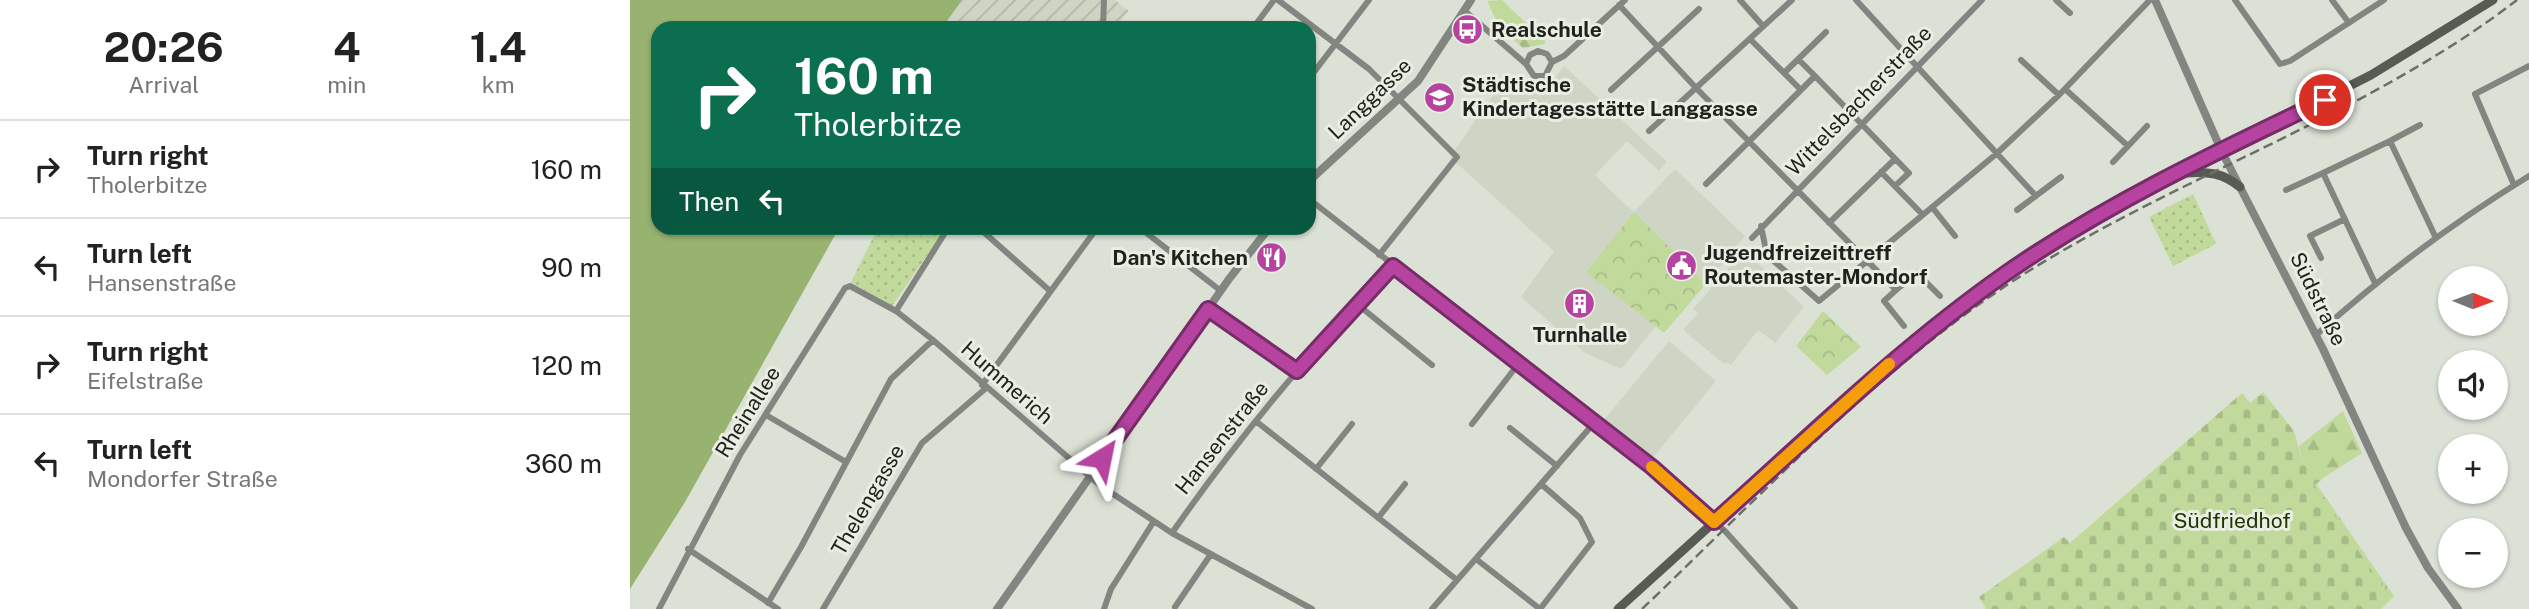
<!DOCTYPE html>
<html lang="en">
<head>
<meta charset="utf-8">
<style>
	body { margin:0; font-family:"Public Sans",sans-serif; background:#f6f6f6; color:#222; height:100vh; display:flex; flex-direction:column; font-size:26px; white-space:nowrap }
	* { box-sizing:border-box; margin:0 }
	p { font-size:23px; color:#767676 }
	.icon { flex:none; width:38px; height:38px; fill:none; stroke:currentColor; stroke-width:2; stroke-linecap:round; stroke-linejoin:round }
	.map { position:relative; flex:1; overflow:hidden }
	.side { display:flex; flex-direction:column; background:#fff; width:630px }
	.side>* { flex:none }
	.banner { position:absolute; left:21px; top:21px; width:665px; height:214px; border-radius:21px; box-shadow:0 2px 5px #0004; background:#0b6e4f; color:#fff; overflow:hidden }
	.needle { width:46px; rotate:91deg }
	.fabs { position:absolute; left:1808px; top:266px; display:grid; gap:14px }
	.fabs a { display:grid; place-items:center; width:70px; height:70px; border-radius:50%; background:#fff; box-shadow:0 2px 5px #0004; font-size:35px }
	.pin { position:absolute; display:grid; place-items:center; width:60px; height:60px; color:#fff; margin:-30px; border:4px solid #fff; border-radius:50%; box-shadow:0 2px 7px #0007 }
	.me { position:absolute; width:77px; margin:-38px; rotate:35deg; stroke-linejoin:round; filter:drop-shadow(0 0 5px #0008) }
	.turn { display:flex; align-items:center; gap:24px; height:147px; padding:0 28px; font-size:32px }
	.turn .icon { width:91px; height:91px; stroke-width:2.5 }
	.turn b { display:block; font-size:49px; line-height:60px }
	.then { display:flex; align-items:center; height:66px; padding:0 28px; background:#0003; gap:14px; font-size:26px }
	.eta { display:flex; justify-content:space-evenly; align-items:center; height:119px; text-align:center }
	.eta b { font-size:42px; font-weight:700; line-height:49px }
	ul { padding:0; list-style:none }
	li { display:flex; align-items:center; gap:21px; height:98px; padding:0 28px; border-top:2px solid #e0e0e0 }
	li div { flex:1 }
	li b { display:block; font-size:26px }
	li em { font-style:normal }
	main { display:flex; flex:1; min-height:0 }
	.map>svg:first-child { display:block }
	.built { fill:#ced5c4 }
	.industrial { fill:url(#industrial-furrows) }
	.grass { fill:url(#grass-tufts) }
	.forest { fill:url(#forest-firs) }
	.cemetery { fill:url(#cemetery-stones) }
	.park { fill:url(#park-crowns) }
	.garden { fill:url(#garden-dots) }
	.water { fill:#98b270 }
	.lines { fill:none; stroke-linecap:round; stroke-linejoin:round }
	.minor { stroke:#838580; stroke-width:6 }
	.tertiary { stroke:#838580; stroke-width:8 }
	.secondary { stroke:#585b54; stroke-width:9 }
	.rail { stroke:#6c6e68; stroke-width:2.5; stroke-dasharray:10 5; stroke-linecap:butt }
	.route-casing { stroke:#762c67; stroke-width:18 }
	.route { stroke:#b5439f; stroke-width:12 }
	.slow { stroke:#f59e0b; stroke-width:12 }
	.labels { text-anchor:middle; stroke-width:6; stroke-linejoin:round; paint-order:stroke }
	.poi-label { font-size:21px; font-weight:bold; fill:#21221e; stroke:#e9eee3; text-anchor:start }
	.street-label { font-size:21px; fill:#21221e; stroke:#e9eee3 }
	.park-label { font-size:21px; fill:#233200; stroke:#e9eee3 }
</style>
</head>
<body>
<main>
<section class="side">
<div class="eta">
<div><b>20:26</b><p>Arrival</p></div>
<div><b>4</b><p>min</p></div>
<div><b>1.4</b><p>km</p></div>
</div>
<ul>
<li><svg class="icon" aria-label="right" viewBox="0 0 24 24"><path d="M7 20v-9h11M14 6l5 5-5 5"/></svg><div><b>Turn right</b><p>Tholerbitze</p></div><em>160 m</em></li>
<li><svg class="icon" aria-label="left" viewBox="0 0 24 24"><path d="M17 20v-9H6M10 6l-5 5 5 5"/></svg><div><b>Turn left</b><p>Hansenstraße</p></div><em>90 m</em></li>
<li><svg class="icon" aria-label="right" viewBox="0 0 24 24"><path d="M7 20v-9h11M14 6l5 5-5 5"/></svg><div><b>Turn right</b><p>Eifelstraße</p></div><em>120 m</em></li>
<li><svg class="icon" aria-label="left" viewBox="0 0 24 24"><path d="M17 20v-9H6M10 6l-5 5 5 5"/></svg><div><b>Turn left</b><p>Mondorfer Straße</p></div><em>360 m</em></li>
</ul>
</section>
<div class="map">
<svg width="1899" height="609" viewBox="0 0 1899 609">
	<defs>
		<pattern id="industrial-furrows" width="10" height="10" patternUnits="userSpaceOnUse" patternTransform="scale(1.75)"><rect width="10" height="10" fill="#ced5c4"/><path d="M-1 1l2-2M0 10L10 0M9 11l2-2" fill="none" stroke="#b1b7a8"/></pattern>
		<pattern id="grass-tufts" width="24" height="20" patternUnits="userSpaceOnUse" patternTransform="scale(1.75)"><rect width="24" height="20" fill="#c1da9c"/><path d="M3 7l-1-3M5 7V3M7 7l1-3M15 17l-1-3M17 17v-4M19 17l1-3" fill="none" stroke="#a6bb86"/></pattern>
		<pattern id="forest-firs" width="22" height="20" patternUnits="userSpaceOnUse" patternTransform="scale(1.75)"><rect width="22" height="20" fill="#c1da9c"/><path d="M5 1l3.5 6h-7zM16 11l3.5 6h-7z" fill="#a6bb86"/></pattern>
		<pattern id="cemetery-stones" width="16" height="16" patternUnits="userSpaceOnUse" patternTransform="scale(1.75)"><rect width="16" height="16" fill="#c1da9c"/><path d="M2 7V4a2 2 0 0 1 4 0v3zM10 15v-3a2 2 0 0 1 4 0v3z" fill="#a6bb86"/></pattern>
		<pattern id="park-crowns" width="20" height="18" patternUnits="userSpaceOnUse" patternTransform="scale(1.75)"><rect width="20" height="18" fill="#c1da9c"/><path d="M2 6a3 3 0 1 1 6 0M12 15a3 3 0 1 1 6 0" fill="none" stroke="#a6bb86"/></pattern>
		<pattern id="garden-dots" width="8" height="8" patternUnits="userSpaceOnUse" patternTransform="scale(1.75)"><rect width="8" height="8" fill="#c1da9c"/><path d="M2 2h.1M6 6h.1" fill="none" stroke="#a6bb86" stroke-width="1.8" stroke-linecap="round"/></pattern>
	</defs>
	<rect width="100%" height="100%" fill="#dce1d6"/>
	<!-- built -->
	<path class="built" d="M934,66L1037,162L1029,171L997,141L965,175L998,207L1004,212L1045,169L1115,236L1076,284L1003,213L957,271L1026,326L991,369L955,353L891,297L924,251L820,157L861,98L882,77L912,86L922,82Z
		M1114,250L1174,307L1145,343L1128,330L1101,365L1096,362L1094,364L1053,330L1068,313L1063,309Z
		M1039,341L1086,381L1021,460L973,421Z"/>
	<!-- industrial -->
	<path class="industrial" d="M332,0H485L499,11L485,28H312Z"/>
	<!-- grass -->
	<path class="grass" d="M1681,469L1693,478L1687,485L1764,596L1751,609H1732L1662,484Z"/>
	<!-- forest -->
	<path class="forest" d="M872,0L915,41V44L893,48L870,28L857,1Z
		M1713,411L1732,453L1693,478L1673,463L1669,446Z"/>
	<!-- cemetery -->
	<path class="cemetery" d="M1633,392L1664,431L1673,463L1693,478L1684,485L1757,593L1742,609H1356L1349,597L1434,537L1440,543L1612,393L1620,403Z"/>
	<!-- park -->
	<path class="park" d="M1004,212L1076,284L1034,333L956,272Z
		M1193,311L1231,347L1197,375L1166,346Z"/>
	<!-- garden -->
	<path class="garden" d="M1563,194L1586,244L1543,266L1519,217Z
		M248,228H316L262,306L221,282Z"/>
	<!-- water -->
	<path class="water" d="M0,0H332L312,28H28V228H209L55,502L0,589Z"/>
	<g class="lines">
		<!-- minor -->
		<path class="minor" d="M648,0L739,69L827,157L749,255
			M1110,0L1133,26
			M1226,0L1406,196
			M1426,0L1440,13
			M1605,0L1650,64L1660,61L1754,0
			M1702,0L1719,23
			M989,5L1067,89L1266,290L1254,301L1274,326
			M836,12L896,64L904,76H915L922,62L917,54L908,51L900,55L896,64
			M473,28L474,0
			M623,28L644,0
			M1120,39L1171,90
			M1168,59L1185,76
			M1391,60L1429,95
			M922,62L934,56L995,0
			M1155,72L1196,32
			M681,76L739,0
			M1435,89L1498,146
			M981,90L1069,9
			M1019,131L1162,0
			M1760,141L1790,125
			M1483,162L1517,126
			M1251,172L1292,214
			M1076,184L1185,76L1279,173L1265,186
			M1884,185L1845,94L1899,66
			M1656,190L1693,173
			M679,199L1022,467L1095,531L1165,609
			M1302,207L1325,236
			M1387,210L1431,177
			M1199,223L1265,159
			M1131,226L1137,255L1189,301L1365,155L1429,95L1520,0
			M349,228L419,290
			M510,228L591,291
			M1122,238L1352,0
			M1691,258L1680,236L1715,219
			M1745,283L1693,173L1760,141L1805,236
			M1266,290L1287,273L1310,296
			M727,304L802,365
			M578,309L667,371
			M266,311L318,228
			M1686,335C1753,275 1822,223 1899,176
			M352,385L467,228
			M136,415L216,462
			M627,422L827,580
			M842,424L889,363
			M880,428L927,466
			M686,469L722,424
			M748,518L775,484
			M542,533C608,438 683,348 763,266
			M58,549L148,609
			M846,559L910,609L962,542L950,518L911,484
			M138,603L171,547L261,379L303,340
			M545,607L581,554
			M29,609L110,455L215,288L220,286L266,311L303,340L471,486L542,533L682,609
			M193,609L292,443L355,389
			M474,609L481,589L524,521
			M802,609L964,423"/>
		<!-- tertiary -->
		<path class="tertiary" d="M1525,0L1592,152L1693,349L1776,528L1798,568L1828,609
			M679,181L788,81L841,0
			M367,609L599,279L639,228"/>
		<!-- secondary -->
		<path class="secondary" d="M1556,173C1578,171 1593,173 1610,187
			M988,609L1251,371L1313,320L1377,273L1483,206L1741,75L1863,0"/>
		<!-- rail -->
		<path class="rail" d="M1012,609C1134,493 1259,357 1402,269C1559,172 1740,113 1887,0"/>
	</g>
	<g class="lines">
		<defs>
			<path id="route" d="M472,458L578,309L667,371L763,266L1022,467L1084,522C1179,437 1270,348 1375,274C1474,205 1586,152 1695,100"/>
		</defs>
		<!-- route casing -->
		<use href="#route" class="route-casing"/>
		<!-- route -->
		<use href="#route" class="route"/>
		<!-- slow -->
		<path class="slow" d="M1022,467L1084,522L1259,364"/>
	</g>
	<!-- icons -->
	<defs>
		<symbol id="bus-disc" viewBox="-11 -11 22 22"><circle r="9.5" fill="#b5439f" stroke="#e9eee3"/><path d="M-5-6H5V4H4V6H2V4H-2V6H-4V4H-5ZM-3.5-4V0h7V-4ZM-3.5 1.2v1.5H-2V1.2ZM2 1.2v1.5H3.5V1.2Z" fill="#fff"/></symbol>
		<symbol id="school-disc" viewBox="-11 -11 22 22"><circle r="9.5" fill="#b5439f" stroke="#e9eee3"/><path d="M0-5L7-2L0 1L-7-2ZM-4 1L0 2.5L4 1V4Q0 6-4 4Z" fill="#fff"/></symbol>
		<symbol id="restaurant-disc" viewBox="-11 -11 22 22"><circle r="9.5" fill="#b5439f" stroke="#e9eee3"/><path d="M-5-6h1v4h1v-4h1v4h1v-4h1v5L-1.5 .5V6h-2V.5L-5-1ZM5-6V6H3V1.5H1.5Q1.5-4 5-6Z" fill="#fff"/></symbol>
		<symbol id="civic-disc" viewBox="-11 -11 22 22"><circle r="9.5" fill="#b5439f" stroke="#e9eee3"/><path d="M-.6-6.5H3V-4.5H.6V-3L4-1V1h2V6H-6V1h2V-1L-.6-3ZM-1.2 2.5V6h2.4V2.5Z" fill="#fff"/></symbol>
		<symbol id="building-disc" viewBox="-11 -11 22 22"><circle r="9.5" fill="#b5439f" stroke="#e9eee3"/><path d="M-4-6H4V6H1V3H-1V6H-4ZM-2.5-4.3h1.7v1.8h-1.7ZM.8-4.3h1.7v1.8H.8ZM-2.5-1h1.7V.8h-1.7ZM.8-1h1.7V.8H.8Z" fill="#fff"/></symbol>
	</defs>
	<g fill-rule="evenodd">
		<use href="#bus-disc" x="820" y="12" width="35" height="35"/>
		<use href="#school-disc" x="792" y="80" width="35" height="35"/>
		<use href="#restaurant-disc" x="624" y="240" width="35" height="35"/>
		<use href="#civic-disc" x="1034" y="248" width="35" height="35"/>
		<use href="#building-disc" x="932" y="286" width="35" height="35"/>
	</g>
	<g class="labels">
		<!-- poi labels -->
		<g class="poi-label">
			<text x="861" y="37">Realschule</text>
			<text x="832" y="92">Städtische<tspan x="832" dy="24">Kindertagesstätte Langgasse</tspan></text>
			<text x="1074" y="260">Jugendfreizeittreff<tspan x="1074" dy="24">Routemaster-Mondorf</tspan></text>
			<text x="618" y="265" text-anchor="end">Dan's Kitchen</text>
			<text x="950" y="342" text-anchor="middle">Turnhalle</text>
		</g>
		<!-- street labels -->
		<g class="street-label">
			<text transform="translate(740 99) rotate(-44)" y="7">Langgasse</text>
			<text transform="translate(1229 101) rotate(-46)" y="7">Wittelsbacherstraße</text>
			<text transform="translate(1688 299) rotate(64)" y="7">Südstraße</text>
			<text transform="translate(377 383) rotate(41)" y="7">Hummerich</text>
			<text transform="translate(118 412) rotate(-58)" y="7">Rheinallee</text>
			<text transform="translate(592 438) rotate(-52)" y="7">Hansenstraße</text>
			<text transform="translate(238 500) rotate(-60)" y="7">Thelengasse</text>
		</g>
		<!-- park labels -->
		<g class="park-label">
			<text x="1602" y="528">Südfriedhof</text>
		</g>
	</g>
</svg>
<div class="fabs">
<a><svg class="needle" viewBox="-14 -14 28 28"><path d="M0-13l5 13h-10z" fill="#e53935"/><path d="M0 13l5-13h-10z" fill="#767676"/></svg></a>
<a><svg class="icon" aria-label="sound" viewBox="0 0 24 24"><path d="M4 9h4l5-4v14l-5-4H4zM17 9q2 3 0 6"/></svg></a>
<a>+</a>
<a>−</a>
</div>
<div class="pin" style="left:1695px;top:100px;background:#d93025"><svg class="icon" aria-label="arrive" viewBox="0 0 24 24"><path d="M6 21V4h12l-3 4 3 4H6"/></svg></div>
<svg class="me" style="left:472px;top:458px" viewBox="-20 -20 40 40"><path d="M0-17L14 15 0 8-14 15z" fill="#b5439f" stroke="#fff" stroke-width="4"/></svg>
<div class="banner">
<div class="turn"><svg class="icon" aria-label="right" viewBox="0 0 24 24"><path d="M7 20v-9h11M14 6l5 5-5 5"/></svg><div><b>160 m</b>Tholerbitze</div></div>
<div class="then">Then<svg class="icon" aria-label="left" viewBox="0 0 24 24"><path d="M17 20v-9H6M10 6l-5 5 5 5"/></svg></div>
</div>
</div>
</main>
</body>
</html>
